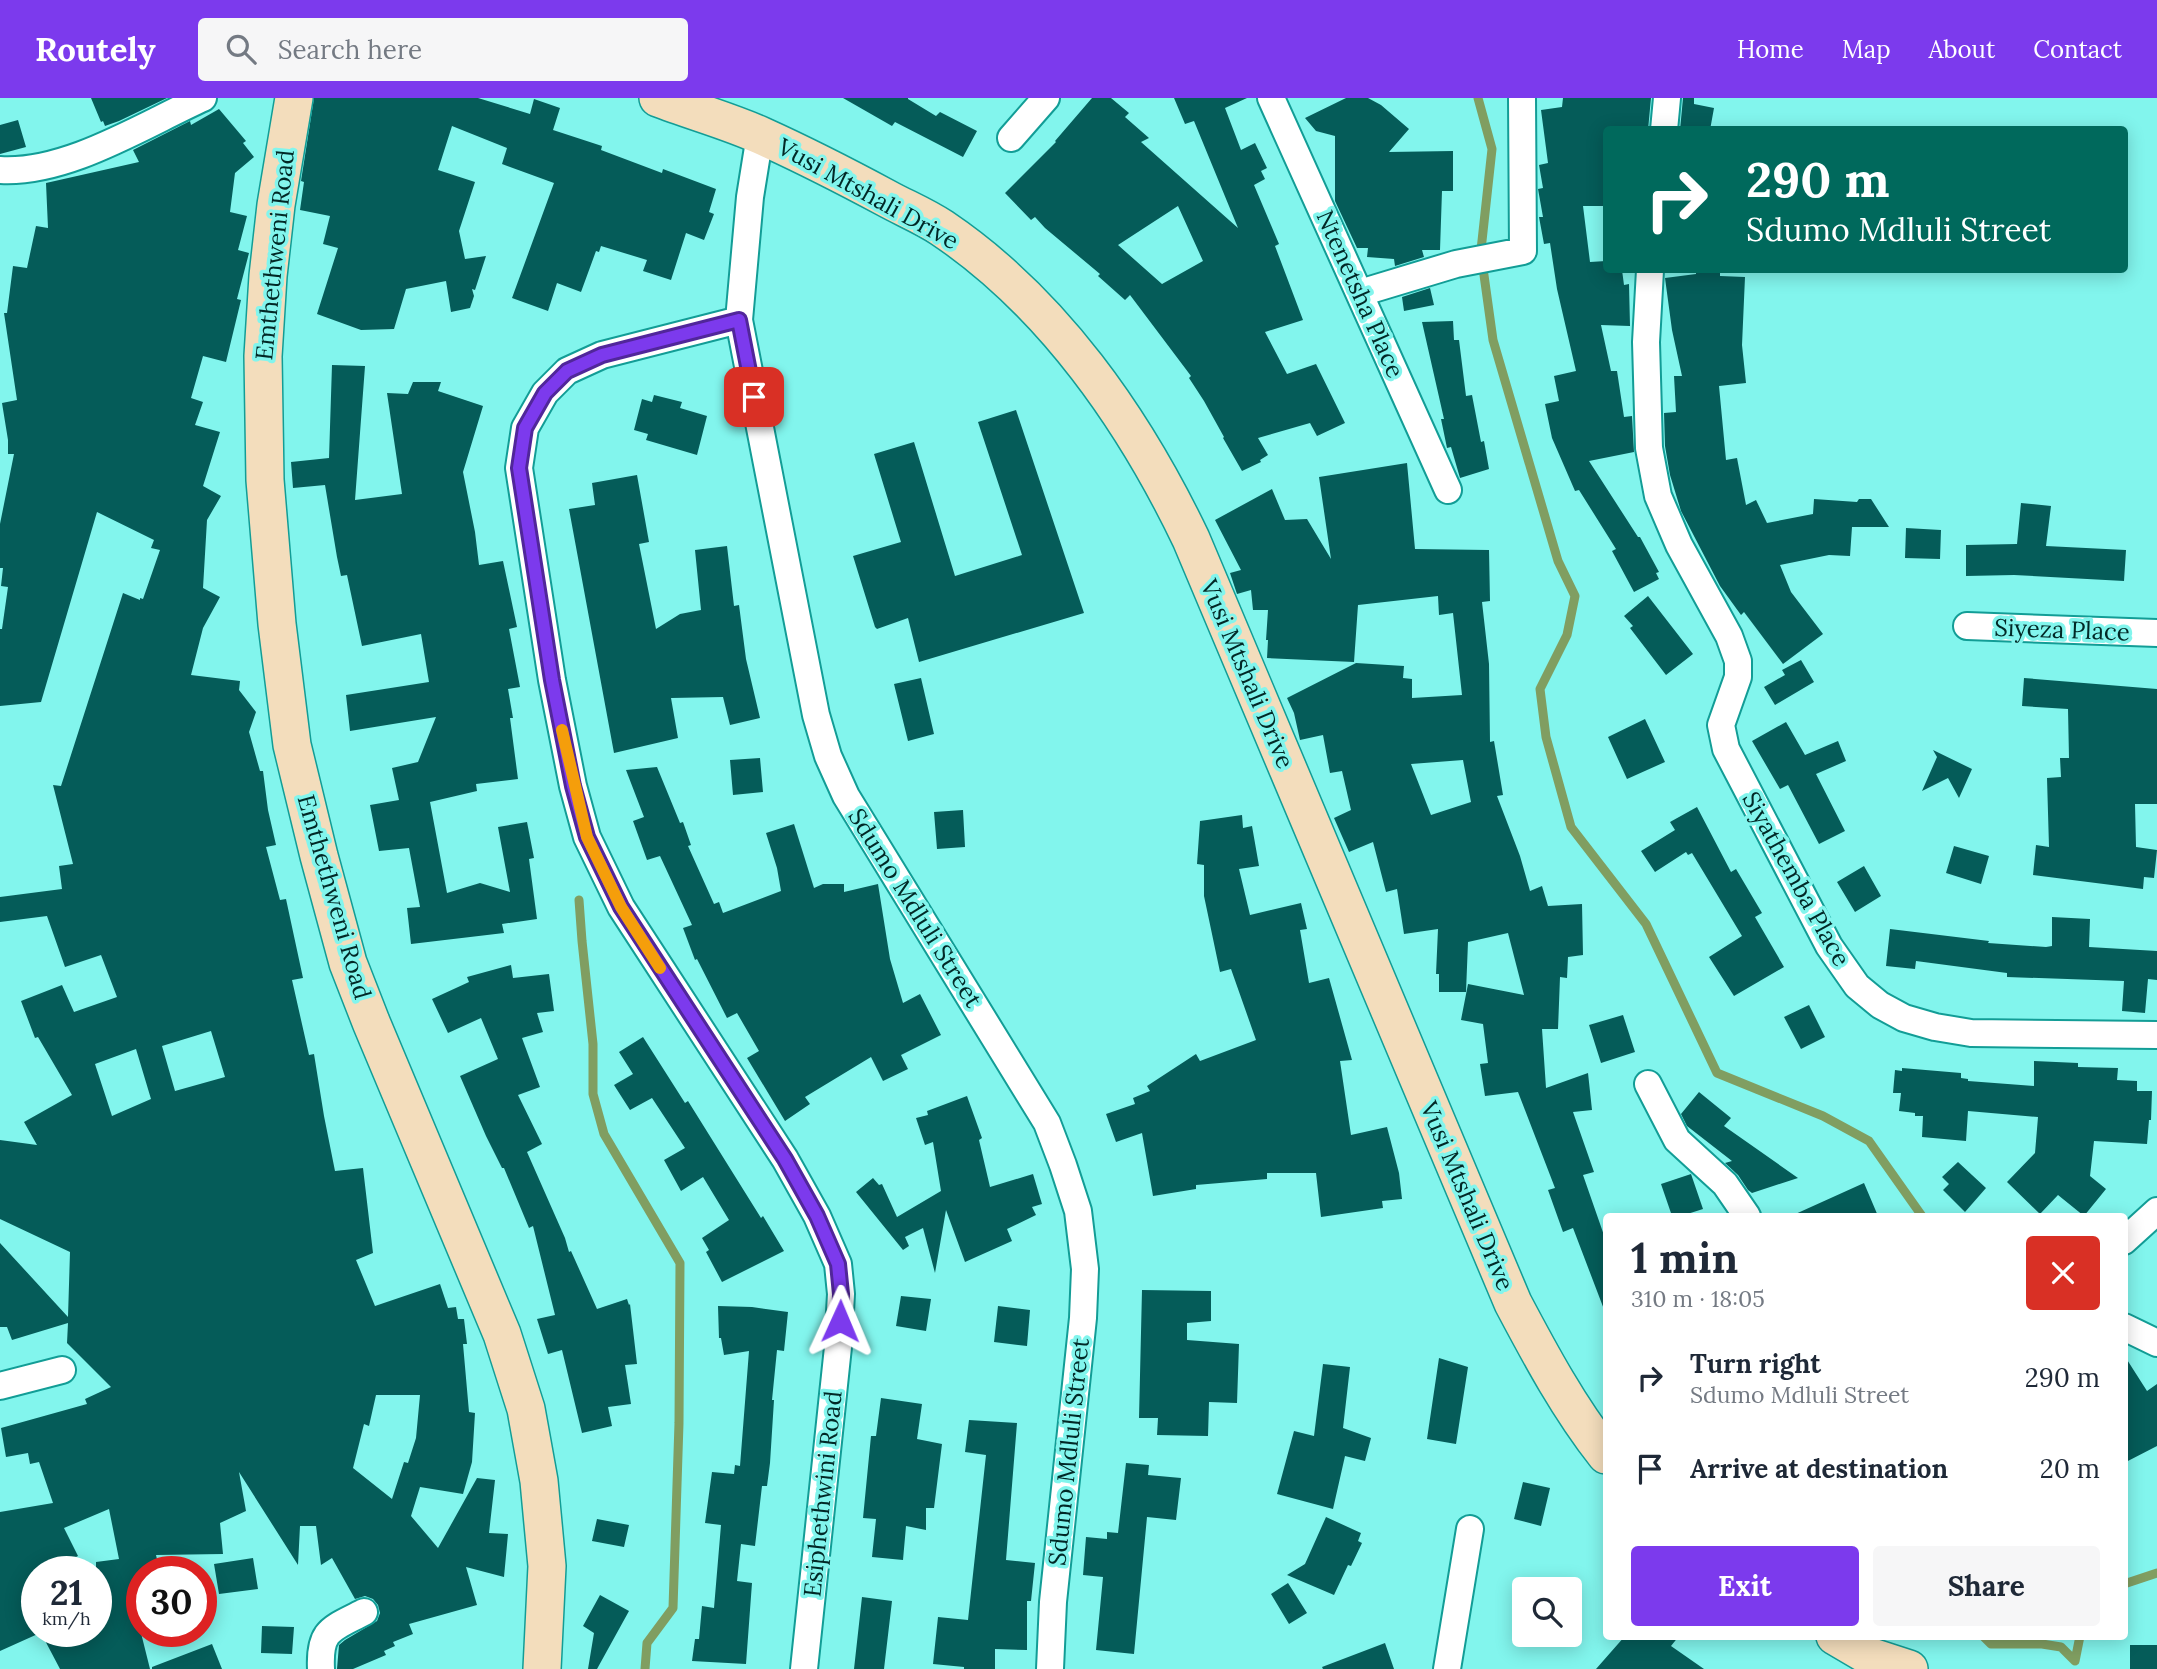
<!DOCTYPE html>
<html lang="en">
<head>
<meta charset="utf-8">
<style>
	body { margin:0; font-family:Lora,serif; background:#f6f6f7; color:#1f2937; height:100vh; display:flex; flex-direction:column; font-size:26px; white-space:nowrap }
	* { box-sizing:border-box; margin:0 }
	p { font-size:23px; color:#747a83 }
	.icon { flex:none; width:38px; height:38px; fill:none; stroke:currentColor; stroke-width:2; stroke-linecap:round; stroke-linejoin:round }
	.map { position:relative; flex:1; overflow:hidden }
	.sheet { position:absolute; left:1603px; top:1115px; width:525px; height:427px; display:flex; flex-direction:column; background:#fff; border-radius:7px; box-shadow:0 4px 18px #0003 }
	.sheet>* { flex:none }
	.top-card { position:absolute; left:1603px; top:28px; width:525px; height:147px; border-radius:7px; box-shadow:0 4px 18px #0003; background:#00695c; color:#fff; overflow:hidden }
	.buttons { position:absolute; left:1512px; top:1479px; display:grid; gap:14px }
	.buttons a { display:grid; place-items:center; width:70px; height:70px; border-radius:7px; background:#fff; box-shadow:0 4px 18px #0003; font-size:35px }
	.speed { position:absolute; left:21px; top:1458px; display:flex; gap:14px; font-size:35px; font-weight:700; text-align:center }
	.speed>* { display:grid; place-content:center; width:91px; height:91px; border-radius:50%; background:#fff; box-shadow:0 4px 18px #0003; line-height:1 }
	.speed small { font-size:18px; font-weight:400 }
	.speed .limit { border:10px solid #d22; background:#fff; color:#111 }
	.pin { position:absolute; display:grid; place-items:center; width:60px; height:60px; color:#fff; margin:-30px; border-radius:14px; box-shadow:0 4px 10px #0006 }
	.me { position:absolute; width:77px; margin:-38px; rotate:1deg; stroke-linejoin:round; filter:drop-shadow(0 0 5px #0008) }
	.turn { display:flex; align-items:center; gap:24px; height:147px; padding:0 28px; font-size:32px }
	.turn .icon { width:91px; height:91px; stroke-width:2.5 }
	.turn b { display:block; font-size:49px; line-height:60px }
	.round { display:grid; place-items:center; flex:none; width:74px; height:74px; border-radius:7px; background:#f6f6f7 }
	.overview { display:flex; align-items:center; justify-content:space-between; height:119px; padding:0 28px }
	h1 { font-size:42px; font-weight:700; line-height:52px }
	.button { display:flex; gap:14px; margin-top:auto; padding:14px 28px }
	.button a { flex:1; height:80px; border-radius:7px; background:#7c3aed; color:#fff; font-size:28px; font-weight:700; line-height:80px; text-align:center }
	.button a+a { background:#f6f6f7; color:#1f2937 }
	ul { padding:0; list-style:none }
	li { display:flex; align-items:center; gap:21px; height:91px; padding:0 28px }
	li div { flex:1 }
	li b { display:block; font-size:26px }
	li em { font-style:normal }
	header { display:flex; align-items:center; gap:42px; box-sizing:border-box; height:98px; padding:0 35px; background:#7c3aed; color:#fff }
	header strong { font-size:33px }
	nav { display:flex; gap:38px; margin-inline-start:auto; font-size:24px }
	.search { width:490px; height:63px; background:#f6f6f7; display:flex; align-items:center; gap:18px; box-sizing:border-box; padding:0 24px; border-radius:7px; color:#747a83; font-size:26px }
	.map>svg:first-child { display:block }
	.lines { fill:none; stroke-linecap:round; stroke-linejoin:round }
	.stream { stroke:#809e61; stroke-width:9 }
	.building { fill:#055c59; fill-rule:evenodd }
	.street-casing { stroke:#129d96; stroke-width:30 }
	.secondary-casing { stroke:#129d96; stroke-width:40 }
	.street { stroke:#fff; stroke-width:26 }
	.secondary { stroke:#f3ddbc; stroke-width:37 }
	.route-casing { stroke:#51269a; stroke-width:18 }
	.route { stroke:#7c3aed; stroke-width:12 }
	.slow { stroke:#f59e0b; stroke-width:12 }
	.labels { text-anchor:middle; stroke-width:7; stroke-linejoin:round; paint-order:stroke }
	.street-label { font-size:24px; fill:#012826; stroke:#82f5ed }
</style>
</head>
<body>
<header>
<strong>Routely</strong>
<div class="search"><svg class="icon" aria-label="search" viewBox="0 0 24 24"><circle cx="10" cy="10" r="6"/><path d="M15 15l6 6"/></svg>Search here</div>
<nav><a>Home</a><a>Map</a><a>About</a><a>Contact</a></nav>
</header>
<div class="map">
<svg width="2157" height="1571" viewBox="0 0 2157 1571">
	<rect width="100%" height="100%" fill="#82f5ed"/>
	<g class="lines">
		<!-- stream -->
		<path class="stream" d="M1478,0L1492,51L1481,152
			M1483,170L1493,242L1558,463L1575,498L1567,537L1540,591L1546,639L1571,729L1646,826L1717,975L1823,1018L1869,1043L1922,1118
			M579,802L582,843L593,946V996L604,1036L680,1165L679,1325L673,1510L647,1545L645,1571
			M2124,1486L2157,1475
			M1983,1538L1991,1546H2042L2061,1549L2075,1563
			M2075,1563L2080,1538"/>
	</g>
	<!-- building -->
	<path class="building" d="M91,0H167L119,23L105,28L103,23L101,24Z
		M314,0H478L530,16L534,1L560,10L553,32L602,48L601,52L662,75L663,71L716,91L709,114L714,116L704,142L686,135L671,182L643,173L647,162L601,148L599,154L596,153L581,194L557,185L548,213L512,200L554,85L502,66L507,50L452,28L438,72L475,84L459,133L465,161L486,158L475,192L472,191L474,198L470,210L451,214L446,183L406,191L394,231L361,232L317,216L338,150L323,146L330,118L300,112L304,84L301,83Z
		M843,0H908V1L936,18L940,14L977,33L963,59L895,24L892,28Z
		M1092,0H1111L1129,15L1125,19L1149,40L1141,44L1238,130L1194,23L1185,26L1174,0H1247L1225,10L1241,52L1255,45L1267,70L1261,73L1265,81L1254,87L1279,146L1275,148L1303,222L1265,234L1287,276L1316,266L1345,325L1317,338L1310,325L1258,340L1268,357L1260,362L1261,364L1242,373L1223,340L1224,339L1204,303L1189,280L1191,278L1130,197L1125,202L1098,178L1100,176L1045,130L1035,119L1031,122L1005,95L1056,44L1055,43ZM1178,108L1203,163L1162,186L1118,147Z
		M1346,0H1368L1381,7L1409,31L1389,54L1453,53V93H1442L1440,152H1422L1424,159L1395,168L1394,161L1367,159L1368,150H1357L1335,103V38L1316,33L1305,20Z
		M1563,0H1651L1648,32H1606L1605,108H1583L1590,164L1606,163V172H1622L1624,187L1629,186L1630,228L1601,227L1611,273H1617L1624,319L1632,318L1634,354L1589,363L1638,439H1640L1659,474L1656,475L1659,481L1634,494L1612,453L1616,451L1579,392L1575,393L1552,340L1545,306L1559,303L1554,278L1576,273L1557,191L1550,145L1544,146L1539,119H1543L1538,91L1543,90L1539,67L1548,65L1541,12L1562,9Z
		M1683,0H1694V6L1714,10L1710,32H1680Z
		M219,11L246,43L243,45L254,59L235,75L230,114L247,118L238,152L249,155L237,201L241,202L226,264L203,258L191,300L203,304L195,327L220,334L203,388L221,398L207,422L203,490L220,499L203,530L191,577L240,583L239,592L256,614L249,634L260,673H263L268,712L276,747L266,749L280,802L286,801L303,880L292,882L309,957L314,956L324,1018L335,1073L363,1070L373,1155L356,1162L375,1208L440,1186L448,1210L456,1209L458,1221H464L467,1246H463L469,1314L475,1315L472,1364L463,1396L420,1389L411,1418L438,1450L477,1380L495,1382L489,1435L508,1436L504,1479L466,1469L477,1507L409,1526L413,1536L393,1544L395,1548L384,1553L386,1557L353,1571H337L339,1547L345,1542L377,1523L380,1515L378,1507L373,1501L365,1498L355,1501L332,1460L321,1467L316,1428H300L298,1467L239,1374L246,1413L220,1425L223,1456L156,1457L160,1474H142V1506L134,1507L150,1571H60L40,1533V1535L0,1553V1414L53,1405L39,1364L30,1366L28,1355L6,1359L1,1330L87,1306L85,1301L111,1289L67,1245L68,1225L12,1242L7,1229H0V1145L68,1219L70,1154L0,1121V1042L37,1047L24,1024L72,997L38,939L35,940L21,903L62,887L74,914L117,899L101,857L65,869L47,818L0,824V799L62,791L59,768L73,766L53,687L61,688L123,495L140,502V500L143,501L160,452L151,450L154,442L97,414L41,604L0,608V531H2L8,489L1,488L3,470H0V426L14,356H8V342L2,305L17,302L4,215H7L13,168L27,170L36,128L48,130L46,85L139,64L133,52L190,23L191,27ZM211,933L225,979L175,993L162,948ZM136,951L151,1001L112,1018L95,966ZM376,1297H420L416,1340L408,1365L404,1364L392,1401L353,1370L364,1326L369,1328ZM109,1411L119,1461L96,1464V1533H37V1518L30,1480L37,1477V1474H44L78,1458L64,1430Z
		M18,22L26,49L0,56V27Z
		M1696,172H1720V178L1745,179L1742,247L1746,285L1719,288L1726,362L1737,360L1746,407L1756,402L1767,425L1813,416L1814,401L1857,404L1859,401H1871L1889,429H1852L1850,458L1829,457L1780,467L1791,494L1823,536L1783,566L1744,514L1741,517L1720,488L1681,413L1670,377L1665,348L1664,315L1676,314L1674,278H1682L1672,232L1665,180L1696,176Z
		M1430,190L1434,207L1404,213L1402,199Z
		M1453,223L1454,242H1459L1466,298L1472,297L1481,344L1484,343L1489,371L1460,380L1451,349L1447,350L1441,321H1444L1422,224Z
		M332,267L365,268L355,402L402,396L387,295L408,296L413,284H441L438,293L483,308L463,374L475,434L479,467L503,463L517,529L509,531L520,589L508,591L513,620H510L518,681L476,686L477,693L430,704L447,795L480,785L510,794L498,729L527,724L534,760L529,761L537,821L502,826L504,835L411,846L407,810L420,809L409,750L379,753L370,707L399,702L392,670L418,664L436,619L350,633L346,597L429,584L421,536L362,548L347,477L341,478L337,459L325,387L293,390L291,364L329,360Z
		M654,297L682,304L680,310L707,318L697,357L646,342L648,336L634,332L642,301L652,304Z
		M1016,312L1084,515L919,564L908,520L877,531L875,529L853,458L901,444L874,356L914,344L955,478L1022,457L978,324Z
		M1407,365L1415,451L1489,452L1490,503L1482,504L1489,566L1490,644L1494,643L1503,697L1497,698L1520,758L1530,793L1542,788L1548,808L1582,806L1583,857L1568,859L1567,880L1560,879L1558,931H1542L1546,990L1588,975L1592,1012L1573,1014L1594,1074L1583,1077L1606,1143V1213L1605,1214L1573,1130L1563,1134L1548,1092L1555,1090L1518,994L1485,998L1480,966L1488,965L1483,926L1461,922L1468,886L1524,897L1508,835L1468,844L1466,894H1439V876H1436L1438,831L1404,836L1397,791L1386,794L1373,744L1349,754L1334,720L1351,712L1342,673L1330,675L1323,637L1300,642L1294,615L1287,600L1356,565L1404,568L1403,580L1412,581V600L1462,597L1453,515L1439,517L1438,498L1358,507L1354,564L1267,560L1268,542H1266L1268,512H1253L1251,492L1237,496L1230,475L1241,472L1215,422L1272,391L1285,422L1307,421L1331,461L1319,379ZM1463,662L1471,704L1431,717L1411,666Z
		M637,377L649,444L639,446L656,531L680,516L701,512L695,452L727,448L734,508L739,507L746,561L760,620L730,627L723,599L671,600L678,640L614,655L569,411L595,407L592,385Z
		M2021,405L2051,408L2046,448L2126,452L2124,483L2014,477L1966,478V447L2017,446Z
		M1906,430L1941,432L1940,461L1905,460Z
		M1648,498L1693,556L1666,577L1630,530L1633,528L1624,518Z
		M1801,562L1814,584L1775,607L1764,589L1785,577L1782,572Z
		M921,580L934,636L908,643L894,586Z
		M2024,580L2157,591V706H2135L2136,749L2157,752L2154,780L2144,779L2143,791L2033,777L2036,747L2049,749L2047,680L2061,679L2060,660H2069L2068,611L2022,608Z
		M1645,621L1665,664L1627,681L1608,639Z
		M1786,624L1805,657L1838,643L1846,663L1816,676L1845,733L1819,746L1788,687L1780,691L1752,643Z
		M1933,652L1972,671L1959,700L1948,680L1922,693L1937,659Z
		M760,660L763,694L733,697L730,662Z
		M657,669L680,725L683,724L691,747L688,748L714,806L719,804L723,815L781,793L777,770L766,735L794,726L814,790L823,786H844V794L878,786L890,861L903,905L920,896L941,937L901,957L908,971L883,983L871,959L805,999L810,1006L785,1023L747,960L759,953L737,915L727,920L697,861L695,862L683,830L692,827L660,758L647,762L633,723L644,719L626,672Z
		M1697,709L1731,774L1736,771L1762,815L1755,819L1784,869L1734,898L1709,859L1742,838L1692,755L1688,757L1686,754L1655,774L1641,753L1675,732L1670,724Z
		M963,712L965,749L937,751L934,714Z
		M1242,717L1243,730L1252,728L1259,768L1239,771L1250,817L1301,805L1307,831L1300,832L1309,885L1329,880L1352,962L1340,963L1351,1037L1387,1029L1399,1075L1402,1101L1382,1103L1383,1110L1321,1119L1316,1075H1267V1081L1196,1087V1091L1153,1098L1142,1035L1116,1044L1106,1016L1135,1006L1133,1000L1150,993L1147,988L1196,956L1200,963L1256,942L1231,871L1220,874L1204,798V767L1197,766L1200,723Z
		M1954,748L1989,758L1981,786L1946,775Z
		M1864,768L1881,798L1855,814L1837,784Z
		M2052,819L2090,821L2089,849L2157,853V882L2148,881L2145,915L2122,913L2124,883L2007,879V875L1916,863L1915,871L1886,868L1890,831L1989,843L1988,845L2046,849L2052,848Z
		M511,867L513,880L549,876L554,913L537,915L543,934L522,940L540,989L518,997L542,1046L527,1054L565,1140L569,1154L571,1153L597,1211L627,1201L629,1207L630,1206L637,1266L625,1267L631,1306L608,1309L612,1328L582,1335L562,1252L548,1256L537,1221L555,1217L533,1128L529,1130L504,1070H502L486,1038L460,978L498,961L481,920L448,935L432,901L469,884L467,879Z
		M1809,907L1825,939L1801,951L1784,919Z
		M1623,917L1635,954L1601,965L1589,927Z
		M643,939L685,1005L688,1003L761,1120L763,1118L784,1153L722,1184L706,1154L709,1152L702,1140L729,1122L703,1079L681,1093L664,1062L685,1050L652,1000L630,1012L614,987L633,976L619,954Z
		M2034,963L2078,965V969L2118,970L2117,982L2137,983V993H2152L2151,1022H2149L2147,1046L2094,1043L2090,1078L2106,1091L2084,1118L2058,1097L2040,1116L2007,1084L2035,1055L2038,1019L1968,1013L1966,1043L1922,1039L1923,1018H1915V1015L1899,1013L1901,995H1893L1895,972L1902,973V970L1961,975V980L1968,981V983L2034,988Z
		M1699,994L1731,1020L1724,1028L1798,1080L1752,1095L1748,1092L1738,1077L1725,1065L1732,1063L1687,1028L1681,1016Z
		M967,998L982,1040L979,1042L990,1089L1033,1076L1042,1106L1032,1109L1036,1117L1007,1131L1012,1143L965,1164L946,1112L935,1175L923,1130L905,1139L909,1148L903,1152L856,1094L873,1080L879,1087L882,1086L897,1119L941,1093L933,1044L925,1047L916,1020L928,1017L927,1013Z
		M1958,1064L1986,1090L1965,1114L1943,1092L1949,1086L1942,1079Z
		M1691,1076L1703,1111L1681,1118H1672L1661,1086Z
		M1864,1085L1878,1118H1791Z
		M1142,1192L1211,1193V1223L1187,1225V1242L1239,1246L1237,1305L1209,1304L1208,1338L1157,1337L1158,1320H1139Z
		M901,1198L931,1201L926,1233L896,1228Z
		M718,1208L752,1209L788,1214L784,1253L777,1252L772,1302H774L770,1365L767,1388H762L755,1448L741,1446L737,1483L752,1485L746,1566L692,1563L695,1541H699L702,1508L714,1510L721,1427L705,1425L712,1374L734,1376L735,1367L740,1368L749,1253L724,1257L721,1240H719Z
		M998,1208L1030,1212L1027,1248L994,1244Z
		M2124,1257L2147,1293L2157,1286V1348L2124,1365Z
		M1439,1260L1468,1269L1456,1346L1427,1341Z
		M1323,1266L1350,1269L1343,1330L1371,1340L1365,1363L1345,1358L1333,1411L1277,1396L1294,1333L1314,1338Z
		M881,1300L922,1306L917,1341L942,1346L934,1410H926V1432L906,1428L903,1462L872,1459L876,1421L863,1420L871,1338H876Z
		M969,1322L1017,1325L1006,1462L1035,1465L1031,1503H1027V1552L995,1551V1571H964V1569L933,1566L938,1519L968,1522L986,1357L965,1354Z
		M1126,1365L1149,1367L1148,1377L1181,1380L1176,1422L1147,1419L1134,1556L1096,1552L1103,1479L1083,1477L1086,1439L1107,1441V1434L1118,1435Z
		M1523,1384L1550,1390L1541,1428L1514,1421Z
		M1326,1419L1361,1435L1358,1443L1362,1445L1351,1468L1348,1467L1334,1497L1287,1477L1305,1466Z
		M597,1421L629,1427L624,1449L592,1443Z
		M253,1460L258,1491L219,1496L214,1466Z
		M1288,1485L1307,1515L1289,1526L1271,1496Z
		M600,1497L629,1513L597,1571H588L594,1535L583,1528Z
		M862,1499L892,1503L884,1571H854Z
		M262,1528L294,1529L292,1556L261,1555Z
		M1625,1538H1679L1671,1548L1704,1571H1596Z
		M1385,1545L1394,1571H1323L1322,1569Z
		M212,1546L222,1571H152V1569Z
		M2130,1547H2157V1571H2130Z"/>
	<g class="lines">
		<defs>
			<path id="street" d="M1271,0L1448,392
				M1664,32L1667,0
				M760,37L750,99L739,222L816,617L828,658L846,698L1047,1025L1063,1067L1078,1113L1085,1171L1083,1220L1053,1504L1050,1571
				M1011,40L1046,0
				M0,72C67,76 143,27 203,0
				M1650,172L1646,244L1649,350L1658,398L1679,447L1729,538L1738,563V579L1721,627L1726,651L1829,848L1857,888L1880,907L1904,920L1935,929L1971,935L2157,937
				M1360,195L1456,166L1523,153L1522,0
				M739,222L602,257L567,273L545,295L525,330L519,370L552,582L573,688L587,739L621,809L785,1061L817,1118L838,1166L841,1196L838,1249L804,1571
				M1967,528L2157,535
				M1648,986L1677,1042L1725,1086L1747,1118
				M2124,1143L2157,1113
				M2124,1229L2157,1245
				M0,1288L62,1272
				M321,1571C319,1531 332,1531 364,1514
				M1447,1571L1470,1431"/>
			<path id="secondary" d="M294,0L276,107L268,178L263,258L265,382L277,526L292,647L319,758L348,865L371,924L502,1236L526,1311L539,1383L547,1468L542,1571
				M658,0C692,13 729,23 762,38C804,57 845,78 886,100C904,110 924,118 942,130C1053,205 1134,322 1191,441L1513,1205C1541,1258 1569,1310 1606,1357
				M1835,1538L1869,1558L1909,1571"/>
		</defs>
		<!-- street casing -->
		<use href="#street" class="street-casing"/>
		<!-- secondary casing -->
		<use href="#secondary" class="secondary-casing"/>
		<!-- street -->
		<use href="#street" class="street"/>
		<!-- secondary -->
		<use href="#secondary" class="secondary"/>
	</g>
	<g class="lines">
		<defs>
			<path id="route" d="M754,299L739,222L602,257L567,273L545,295L525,330L519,370L552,582L573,688L587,739L621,809L785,1061L817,1118L838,1166L841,1196L840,1223"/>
		</defs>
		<!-- route casing -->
		<use href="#route" class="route-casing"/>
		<!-- route -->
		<use href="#route" class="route"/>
		<!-- slow -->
		<path class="slow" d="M562,632L587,739L621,809L660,870"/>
	</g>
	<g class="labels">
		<!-- street labels -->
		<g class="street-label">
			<text transform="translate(868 96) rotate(29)" y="8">Vusi Mtshali Drive</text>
			<text transform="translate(275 157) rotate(-84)" y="8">Emthethweni Road</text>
			<text transform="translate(1360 196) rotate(66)" y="8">Ntenetsha Place</text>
			<text transform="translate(2062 532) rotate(2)" y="8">Siyeza Place</text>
			<text transform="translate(1247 576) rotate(67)" y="8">Vusi Mtshali Drive</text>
			<text transform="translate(1796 781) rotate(61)" y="8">Siyathemba Place</text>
			<text transform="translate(334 799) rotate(74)" y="8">Emthethweni Road</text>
			<text transform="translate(915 810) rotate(58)" y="8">Sdumo Mdluli Street</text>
			<text transform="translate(1467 1098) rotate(67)" y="8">Vusi Mtshali Drive</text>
			<text transform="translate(1069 1354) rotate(-84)" y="8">Sdumo Mdluli Street</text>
			<text transform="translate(823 1396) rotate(-84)" y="8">Esiphethwini Road</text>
		</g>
	</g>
</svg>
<div class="buttons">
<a><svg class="icon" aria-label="search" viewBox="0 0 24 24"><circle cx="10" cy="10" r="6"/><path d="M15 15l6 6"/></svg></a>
</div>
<div class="speed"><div>21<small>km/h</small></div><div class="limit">30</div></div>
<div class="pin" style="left:754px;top:299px;background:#d93025"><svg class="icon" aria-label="arrive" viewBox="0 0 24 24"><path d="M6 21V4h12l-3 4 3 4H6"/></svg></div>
<svg class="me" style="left:840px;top:1223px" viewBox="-20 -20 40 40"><path d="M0-17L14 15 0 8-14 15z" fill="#7c3aed" stroke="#fff" stroke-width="4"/></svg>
<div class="top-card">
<div class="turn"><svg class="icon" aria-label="right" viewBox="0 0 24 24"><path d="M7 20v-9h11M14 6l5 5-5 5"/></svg><div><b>290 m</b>Sdumo Mdluli Street</div></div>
</div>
<section class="sheet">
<div class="overview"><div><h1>1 min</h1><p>310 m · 18:05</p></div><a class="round" style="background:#d93025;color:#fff"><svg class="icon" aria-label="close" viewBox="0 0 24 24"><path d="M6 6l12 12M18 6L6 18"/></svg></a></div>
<ul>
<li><svg class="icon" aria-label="right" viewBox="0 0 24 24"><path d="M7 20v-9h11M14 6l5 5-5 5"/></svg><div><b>Turn right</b><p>Sdumo Mdluli Street</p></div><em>290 m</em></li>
<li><svg class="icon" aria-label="arrive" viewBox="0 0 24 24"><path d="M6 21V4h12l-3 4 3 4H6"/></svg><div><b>Arrive at destination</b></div><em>20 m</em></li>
</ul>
<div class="button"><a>Exit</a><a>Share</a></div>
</section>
</div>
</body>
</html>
